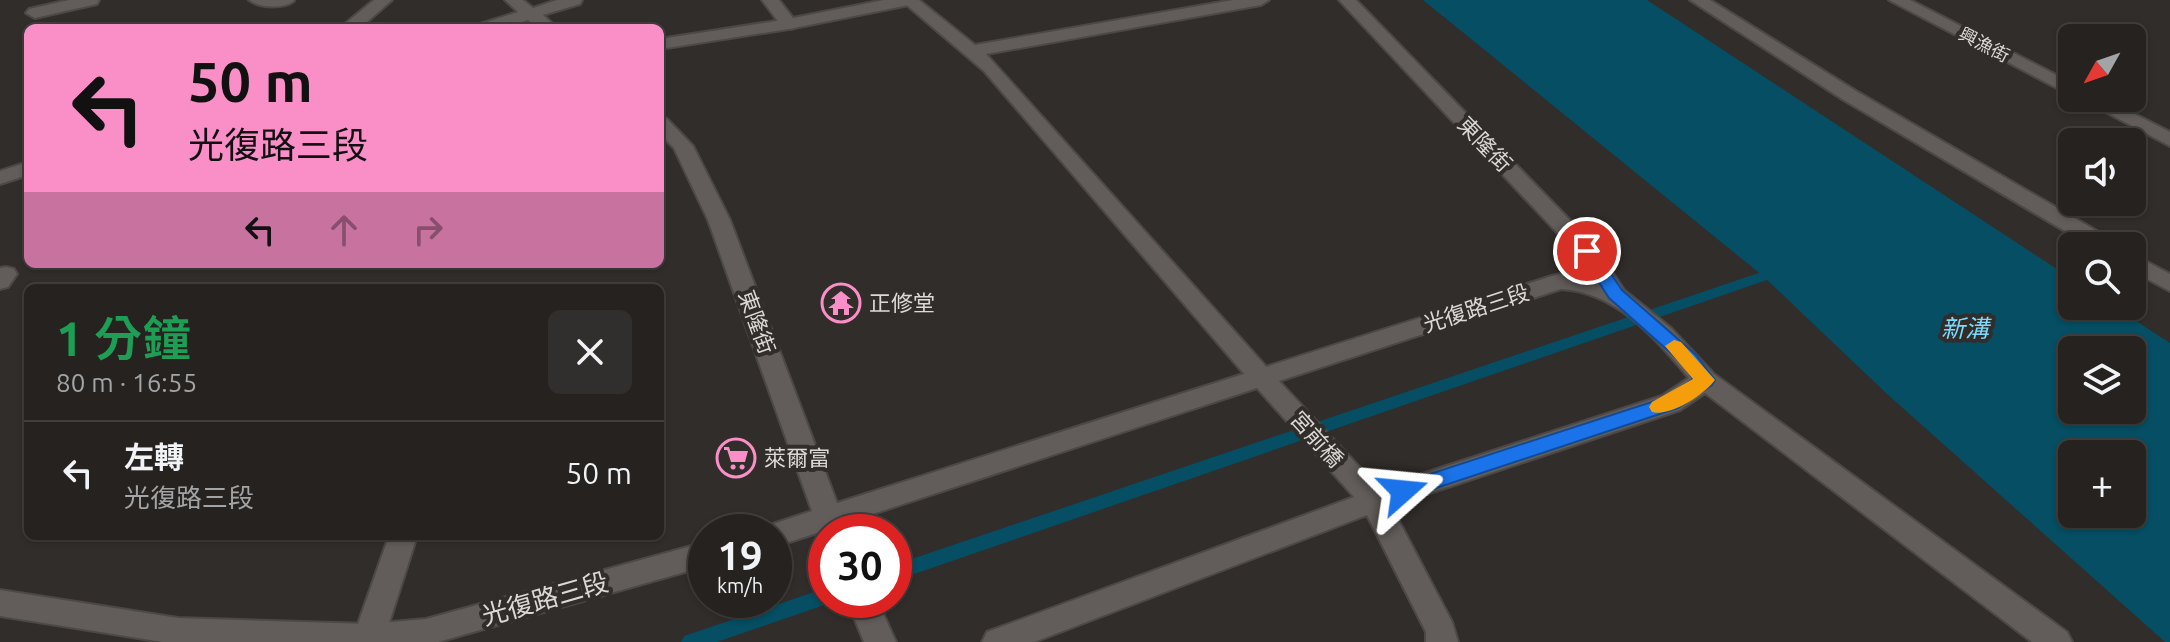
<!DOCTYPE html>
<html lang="zh-TW">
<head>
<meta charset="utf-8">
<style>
	body { margin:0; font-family:Ubuntu,"Noto Sans TC",sans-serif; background:#312f2d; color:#f1f3f6; height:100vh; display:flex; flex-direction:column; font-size:30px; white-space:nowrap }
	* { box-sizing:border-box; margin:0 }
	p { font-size:26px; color:#a3a4a5 }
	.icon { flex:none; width:44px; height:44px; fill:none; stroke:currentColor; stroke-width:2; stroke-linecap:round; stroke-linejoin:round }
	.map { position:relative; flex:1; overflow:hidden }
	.drawer { position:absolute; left:24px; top:284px; width:640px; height:256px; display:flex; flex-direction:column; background:#252220; border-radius:12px; box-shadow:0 2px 6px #0004,0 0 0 2px #423f3e }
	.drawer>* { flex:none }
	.guide { position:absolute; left:24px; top:24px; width:640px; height:244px; border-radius:12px; box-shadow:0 2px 6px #0004,0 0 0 2px #423f3e; background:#fa8fc7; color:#111; overflow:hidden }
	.needle { width:52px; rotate:230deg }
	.buttons { position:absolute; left:2058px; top:24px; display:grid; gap:16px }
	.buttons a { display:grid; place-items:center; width:88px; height:88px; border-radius:12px; background:#252220; box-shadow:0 2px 6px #0004,0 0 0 2px #423f3e; font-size:40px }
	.speed { position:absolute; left:688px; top:514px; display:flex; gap:16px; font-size:40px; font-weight:700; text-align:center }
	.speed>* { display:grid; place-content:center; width:104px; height:104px; border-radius:50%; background:#252220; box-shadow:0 2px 6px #0004,0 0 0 2px #423f3e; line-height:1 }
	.speed small { font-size:20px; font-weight:400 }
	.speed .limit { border:12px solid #d22; background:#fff; color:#111 }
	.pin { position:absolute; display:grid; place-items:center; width:68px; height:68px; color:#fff; margin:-34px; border:4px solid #fff; border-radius:50%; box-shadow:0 2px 8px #0007 }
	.me { position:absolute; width:88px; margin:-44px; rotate:72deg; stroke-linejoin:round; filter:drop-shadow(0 0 6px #0008) }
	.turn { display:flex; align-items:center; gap:28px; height:168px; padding:0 32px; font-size:36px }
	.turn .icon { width:104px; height:104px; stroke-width:2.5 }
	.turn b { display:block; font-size:56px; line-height:68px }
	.lanes { display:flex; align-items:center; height:76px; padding:0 32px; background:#0003; justify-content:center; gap:40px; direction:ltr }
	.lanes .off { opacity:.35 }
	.round { display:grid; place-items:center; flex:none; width:84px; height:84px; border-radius:12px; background:#312f2d }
	.headline { display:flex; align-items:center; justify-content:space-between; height:136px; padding:0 32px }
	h1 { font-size:48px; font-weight:600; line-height:60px; color:#1e9e55 }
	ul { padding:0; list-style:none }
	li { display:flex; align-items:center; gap:24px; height:104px; padding:0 32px; border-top:2px solid #423f3e }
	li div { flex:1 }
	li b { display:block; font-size:30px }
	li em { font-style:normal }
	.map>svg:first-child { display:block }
	.water { fill:#054e63; fill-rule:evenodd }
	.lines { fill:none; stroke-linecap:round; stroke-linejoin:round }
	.stream { fill:#054e63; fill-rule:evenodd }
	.service-casing { stroke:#4b4846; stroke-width:4 }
	.minor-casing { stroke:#4b4846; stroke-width:4 }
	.service { fill:#625d5a; fill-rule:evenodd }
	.minor { fill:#625d5a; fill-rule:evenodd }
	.route { fill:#1a73e8; stroke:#114b97; stroke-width:2 }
	.slow { fill:#f59e0b }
	.labels { text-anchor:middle; stroke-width:8; stroke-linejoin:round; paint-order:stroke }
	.far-street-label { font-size:18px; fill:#dbd8d6; stroke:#312d2a }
	.street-label { font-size:22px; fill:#dbd8d6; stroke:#312d2a }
	.poi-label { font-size:22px; fill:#dbd8d6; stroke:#312d2a; text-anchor:start }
	.water-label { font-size:24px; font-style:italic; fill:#7cdbfd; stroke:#312d2a }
	.near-street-label { font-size:26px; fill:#dbd8d6; stroke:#312d2a }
</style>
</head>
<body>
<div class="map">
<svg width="2170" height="642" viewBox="0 0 2170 642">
	<rect width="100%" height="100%" fill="#312d2a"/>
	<!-- water -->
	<path class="water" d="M1423,0H1647L2072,279V306H2113L2170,343V642H2165L1886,393L1763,276ZM2072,350H2132V410H2072ZM2072,454H2132V514H2072Z"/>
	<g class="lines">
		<!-- stream -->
		<path class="stream" d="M1782,265L1787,267L1790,270L1787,273L894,581V565Z
			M826,588V600H834L833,602L717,642H681L684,636Z"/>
		<defs>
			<path id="service" d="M69,0H99L97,4L35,18L26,13L29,9Z
				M249,0H294V1C284,9 259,8 249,0Z
				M919,0L975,45L1233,0H1269L1261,5L986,54L1270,371L1274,377L1270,383L1261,386L1252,383L984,71L902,1Z
				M789,19L798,24L795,28L660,49V39Z
				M6,267L14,269L17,274L8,287L0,289V268Z
				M389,536H417L383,642H355L353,638Z"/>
			<path id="minor" d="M374,0H392L360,28H340Z
				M505,0H523L533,8L557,0H582L580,4L543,15L557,28H537L528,20L504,28H477L480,24L518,12Z
				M762,0H779L793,18L884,0H917L909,5L789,29L783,28Z
				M1339,0H1356L1595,246L1624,290L1671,328L1714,374L2067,632L2072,642H2032L1705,393L1680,410L1391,506L1452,622L1458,642H1426V632L1367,515L1034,642H982L987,632L1354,497L1257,388L845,523L848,532H826V541L820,532L774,547V532H761L764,527L812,511L708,220L674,148L660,134V117L667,119L693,146L730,220L837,503L1552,276L1560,274L1593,278L1579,256ZM1561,289C1617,292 1655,338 1689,378L1662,396L1379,488L1279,381Z
				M1690,0H1710L1856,91L2114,241L2117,246H2090L1842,99Z
				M1889,0H1910L2072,83V96Z
				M2079,98H2103L2170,132V146Z
				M28,162V175L0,184V171Z
				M2132,254L2170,274V291L2132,271Z
				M706,542V566L438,642H163L0,616V590L178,618L369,624L426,619Z
				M847,600H877L896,642H864Z"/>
		</defs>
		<!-- service casing -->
		<use href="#service" class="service-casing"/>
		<!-- minor casing -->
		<use href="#minor" class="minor-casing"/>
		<!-- service -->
		<use href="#service" class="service"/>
		<!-- minor -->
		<use href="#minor" class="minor"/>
	</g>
	<!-- route -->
	<path class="route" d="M1587,245L1593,247L1622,290L1695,354L1715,380L1712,385L1678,408L1403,499L1396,497L1393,491L1396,485L1664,398L1693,379L1682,363L1609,298L1579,251Z"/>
	<!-- slow -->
	<path class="slow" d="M1674,340L1681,342L1715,380C1704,395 1670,417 1652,412L1649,407L1652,402L1693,379L1665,346Z"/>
	<!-- icons -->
	<defs>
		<symbol id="temple-ring" viewBox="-11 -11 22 22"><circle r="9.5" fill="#312d2a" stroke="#fa8fc7" stroke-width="1.5"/><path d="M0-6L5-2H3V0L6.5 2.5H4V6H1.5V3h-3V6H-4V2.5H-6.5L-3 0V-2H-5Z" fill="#fa8fc7"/></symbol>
		<symbol id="supermarket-ring" viewBox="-11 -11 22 22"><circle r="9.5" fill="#312d2a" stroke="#fa8fc7" stroke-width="1.5"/><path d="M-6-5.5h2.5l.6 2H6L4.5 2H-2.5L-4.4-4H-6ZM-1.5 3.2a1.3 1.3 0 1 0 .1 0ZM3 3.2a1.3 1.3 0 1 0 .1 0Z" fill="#fa8fc7"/></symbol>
	</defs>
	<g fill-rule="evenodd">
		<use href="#temple-ring" x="819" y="281" width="44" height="44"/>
		<use href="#supermarket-ring" x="714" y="436" width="44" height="44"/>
	</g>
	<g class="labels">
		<!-- far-street labels -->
		<g class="far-street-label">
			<text transform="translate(1984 45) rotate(27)" y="6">興漁街</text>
		</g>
		<!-- street labels -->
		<g class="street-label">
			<text transform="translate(1485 144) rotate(46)" y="8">東隆街</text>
			<text transform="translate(1476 308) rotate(-18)" y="8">光復路三段</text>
			<text transform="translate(757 322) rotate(70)" y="8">東隆街</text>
			<text transform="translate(1317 439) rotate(48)" y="8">宮前橋</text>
		</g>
		<!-- poi labels -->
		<g class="poi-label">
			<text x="869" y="311">正修堂</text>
			<text x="764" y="466">萊爾富</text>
		</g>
		<!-- water labels -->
		<g class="water-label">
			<text x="1965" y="337">新溝</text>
		</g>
		<!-- near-street labels -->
		<g class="near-street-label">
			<text transform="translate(545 599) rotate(-16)" y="9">光復路三段</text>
		</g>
	</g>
</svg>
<div class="buttons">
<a><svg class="needle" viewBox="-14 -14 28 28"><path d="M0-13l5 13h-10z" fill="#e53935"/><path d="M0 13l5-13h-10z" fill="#a3a4a5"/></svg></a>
<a><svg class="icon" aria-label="sound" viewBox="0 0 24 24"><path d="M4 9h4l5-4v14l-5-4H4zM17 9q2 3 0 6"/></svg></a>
<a><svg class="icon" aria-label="search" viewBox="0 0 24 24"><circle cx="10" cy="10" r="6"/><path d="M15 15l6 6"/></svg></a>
<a><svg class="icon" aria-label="layers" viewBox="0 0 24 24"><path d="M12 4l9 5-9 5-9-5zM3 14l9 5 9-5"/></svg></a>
<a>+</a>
</div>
<div class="speed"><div>19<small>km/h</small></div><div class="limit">30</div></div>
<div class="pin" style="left:1587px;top:251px;background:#d93025"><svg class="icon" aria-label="arrive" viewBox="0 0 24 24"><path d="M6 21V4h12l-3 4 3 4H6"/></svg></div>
<svg class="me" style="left:1403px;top:491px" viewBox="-20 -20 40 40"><path d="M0-17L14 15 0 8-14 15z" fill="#1a73e8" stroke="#fff" stroke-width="4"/></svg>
<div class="guide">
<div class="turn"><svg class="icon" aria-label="left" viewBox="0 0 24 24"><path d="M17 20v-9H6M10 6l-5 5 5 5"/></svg><div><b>50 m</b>光復路三段</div></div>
<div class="lanes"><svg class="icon" aria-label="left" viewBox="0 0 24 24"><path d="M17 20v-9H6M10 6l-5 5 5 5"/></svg><svg class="icon off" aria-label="ahead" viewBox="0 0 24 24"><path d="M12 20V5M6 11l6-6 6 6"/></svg><svg class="icon off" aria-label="right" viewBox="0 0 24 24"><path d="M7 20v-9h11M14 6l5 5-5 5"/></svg></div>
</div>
<section class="drawer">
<div class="headline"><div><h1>1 分鐘</h1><p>80 m · 16:55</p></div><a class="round"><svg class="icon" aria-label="close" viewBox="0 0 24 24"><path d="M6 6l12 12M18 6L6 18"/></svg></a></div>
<ul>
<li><svg class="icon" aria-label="left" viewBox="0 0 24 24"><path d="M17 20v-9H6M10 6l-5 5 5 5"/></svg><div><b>左轉</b><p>光復路三段</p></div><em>50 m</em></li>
</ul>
</section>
</div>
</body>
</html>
